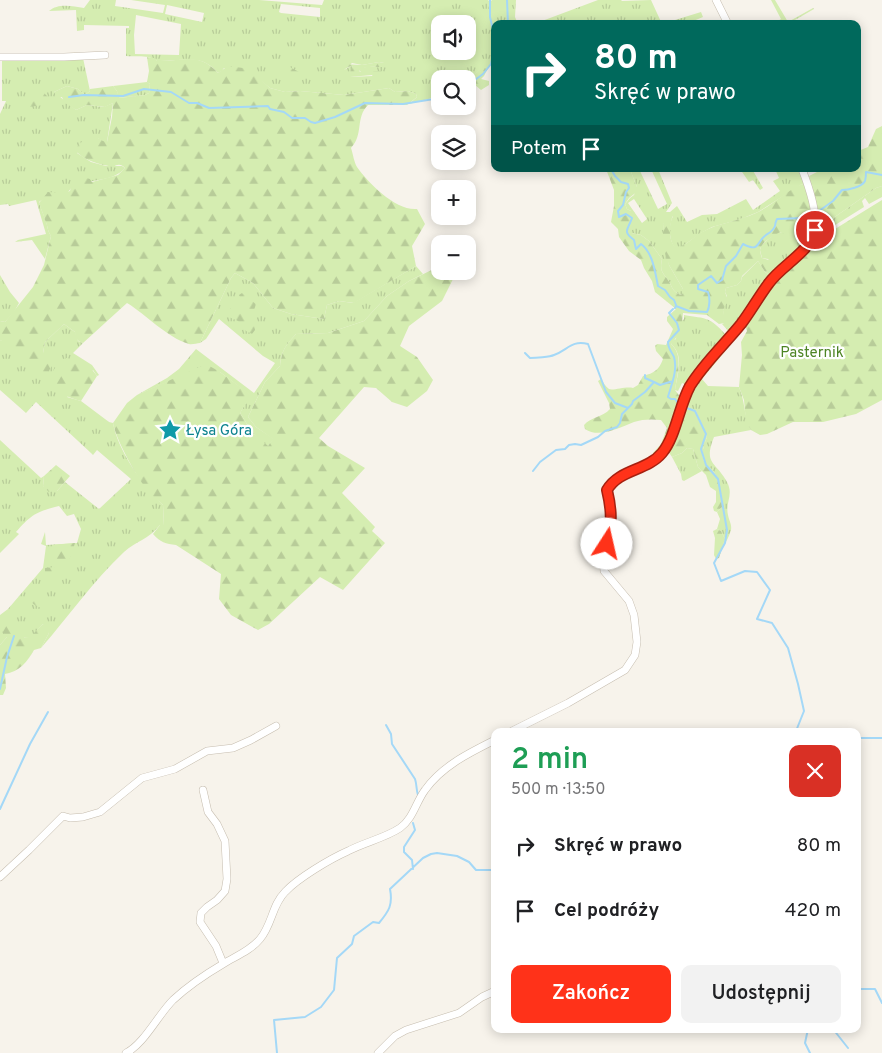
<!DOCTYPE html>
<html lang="pl">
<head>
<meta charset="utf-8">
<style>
	body { margin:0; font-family:Overpass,sans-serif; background:#f2f2f2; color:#202124; height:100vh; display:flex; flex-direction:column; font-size:19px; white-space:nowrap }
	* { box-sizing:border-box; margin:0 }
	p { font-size:16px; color:#757577 }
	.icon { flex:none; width:28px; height:28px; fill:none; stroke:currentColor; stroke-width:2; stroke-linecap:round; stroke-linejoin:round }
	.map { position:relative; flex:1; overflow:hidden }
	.side { position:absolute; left:491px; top:728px; width:370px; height:305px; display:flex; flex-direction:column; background:#fff; border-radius:10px; box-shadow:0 2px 12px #0003 }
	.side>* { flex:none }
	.hud { position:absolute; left:491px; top:20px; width:370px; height:152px; border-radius:10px; box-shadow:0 2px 12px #0003; background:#00695c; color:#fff; overflow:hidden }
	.fabs { position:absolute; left:431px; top:15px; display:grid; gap:10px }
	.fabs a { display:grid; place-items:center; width:45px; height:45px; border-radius:10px; background:#fff; box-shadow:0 2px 12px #0003; font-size:25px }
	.pin { position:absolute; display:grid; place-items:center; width:42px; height:42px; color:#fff; margin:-21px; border:2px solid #fff; border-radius:50%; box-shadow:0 1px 5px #0007 }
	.me { position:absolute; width:55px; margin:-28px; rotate:10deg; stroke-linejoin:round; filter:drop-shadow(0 0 4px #0008) }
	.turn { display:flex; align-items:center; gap:18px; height:105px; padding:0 20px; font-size:22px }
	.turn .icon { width:65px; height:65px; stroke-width:2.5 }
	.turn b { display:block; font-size:35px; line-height:42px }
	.then { display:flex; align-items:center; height:48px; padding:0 20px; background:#0003; gap:10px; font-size:19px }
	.round { display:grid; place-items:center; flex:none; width:52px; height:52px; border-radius:10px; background:#f2f2f2 }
	.summary { display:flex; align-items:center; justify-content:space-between; height:85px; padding:0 20px }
	h1 { font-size:30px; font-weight:600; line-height:38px; color:#1e9e55 }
	.button { display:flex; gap:10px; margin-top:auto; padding:10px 20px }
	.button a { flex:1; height:58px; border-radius:10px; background:#ff3219; color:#fff; font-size:20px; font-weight:600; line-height:58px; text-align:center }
	.button a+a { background:#f2f2f2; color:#202124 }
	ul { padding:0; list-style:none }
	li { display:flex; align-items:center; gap:15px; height:65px; padding:0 20px }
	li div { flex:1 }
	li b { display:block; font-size:19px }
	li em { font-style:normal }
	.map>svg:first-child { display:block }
	.grass { fill:url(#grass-tufts); fill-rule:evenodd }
	.forest { fill:url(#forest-firs) }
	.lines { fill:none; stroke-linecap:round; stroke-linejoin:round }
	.stream { stroke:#a4d8f7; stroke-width:2 }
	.minor-casing { stroke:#c6bdaf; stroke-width:8 }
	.minor { stroke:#fff; stroke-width:7 }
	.route-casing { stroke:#a62010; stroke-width:12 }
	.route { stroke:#ff3219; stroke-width:9 }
	.labels { text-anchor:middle; stroke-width:4.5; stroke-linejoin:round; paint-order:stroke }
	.park-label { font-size:15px; fill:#4d8424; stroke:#fff }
	.culture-label { font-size:15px; fill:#0d838f; stroke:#fff; text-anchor:start }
</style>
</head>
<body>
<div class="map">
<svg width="882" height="1053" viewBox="0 0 882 1053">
	<defs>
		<pattern id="grass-tufts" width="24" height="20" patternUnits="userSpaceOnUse" patternTransform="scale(1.25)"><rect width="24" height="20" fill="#d5edb1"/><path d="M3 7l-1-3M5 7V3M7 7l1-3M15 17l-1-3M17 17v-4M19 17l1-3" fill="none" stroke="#b8cc99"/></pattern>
		<pattern id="forest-firs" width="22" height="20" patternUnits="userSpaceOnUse" patternTransform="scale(1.25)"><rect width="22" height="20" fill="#d5edb1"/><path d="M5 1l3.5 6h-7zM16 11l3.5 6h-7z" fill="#b8cc99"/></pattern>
	</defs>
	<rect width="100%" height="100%" fill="#f7f3eb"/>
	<!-- grass -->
	<path class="grass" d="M81,0H116L115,6L163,13L165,5L131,0H259L322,5L324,0H488L490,2L492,0H516L515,17L518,24H495V55L487,70L483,67L473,76L474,80L468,84V79H440V94L434,93L431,95L432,98L409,104L417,97L416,94L408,91L395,92L389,88L344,95L300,91L285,92L270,88L260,80L224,68L222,71L218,73C201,52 180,62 157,61C149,54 136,57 126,56V28H129V26L84,25V30L77,31L76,10L49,11C58,3 72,6 84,8L90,0ZM281,4L320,8V17L281,13L279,12ZM167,5L204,13L202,22L165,14ZM136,15L181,24L179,55L135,54L134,35ZM440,24H468V51H440ZM379,62L384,63L383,67C375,67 365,65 359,70L361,72H374L372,76L350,77V73L354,67L351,66L344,70L352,63L362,65Z
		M598,0H621L622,1L651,0L662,24H534Z
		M771,0H775L788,22L813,8L814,9L788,24H773L781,19Z
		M701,12L703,17L686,24H662Z
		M2,58H83L90,91L85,95L78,89L67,86L54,92L76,110L87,105L104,107L113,103L107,142H103L98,138L77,153L91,162L106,166H122L125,168C113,182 91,179 76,185C72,186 70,190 67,193C57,194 47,195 39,202C41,209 43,213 45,219C48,226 47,230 51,236L45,259L32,240L15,242L18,240L46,234L36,200L9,206L8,204L0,205V114L6,101H2Z
		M147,82L150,84L149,93L145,95L118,98L117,91L113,86Z
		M620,169H644L640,171L658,209L667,204L651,169H658L672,203L666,212H670L677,206L687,222L702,215L717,214L746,199L753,210L780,191L773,181L779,178L775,169H800L806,186L802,184L799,186L758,212L741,219L712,227L701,233L680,248H675C669,241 668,225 673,216L663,224L669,265L683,289L684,293L681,295C674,292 673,290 670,283C664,273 659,273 662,259L649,241L641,235L632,233L631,211L627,209L625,204L630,198L634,195L637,187L631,172ZM634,199L647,219L642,223L628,203Z
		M740,169H752L763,188L760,190L753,180L749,182Z
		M882,186V197L869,204L865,198L862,201L864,207L824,232L821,231L820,227L824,229L829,221L876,188Z
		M813,228C812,246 789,260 776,271L768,259L762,258L760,250L761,246L775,233Z
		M758,261L765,272L771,276L730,333L722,324L724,323L723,310L727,296L725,292L726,288L737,285L741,281L742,277Z
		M416,266L423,274L409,281L387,296L364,321L328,333L296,334C286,345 281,351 280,366L265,382L248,417L256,427L274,439L267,447L252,432L240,413L250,395L220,372L195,370L137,395L167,378L179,369L196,349L254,393L275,363L263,356L219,319L206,339L200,343L231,278L235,273L253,283L273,308L291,314L324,319L327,305L339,301L353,303Z
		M0,275L10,292L19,303L14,312L5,322L0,321Z
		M684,315C707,319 709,316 726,335L727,337L687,385L682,383L678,391L675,390C677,375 685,356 671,344L672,341L676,339L677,325L684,319Z
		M64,324L75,332L78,341L83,343L73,353L92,365L99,375L97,376L93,370L67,397L81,401L109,422L113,423C118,451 143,486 163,505L164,526L160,525C148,540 136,541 124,552C93,581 69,616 41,648L49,633L43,624L30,638L7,637L0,645V615L8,609L43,568L46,546L41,544L45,532L46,545L77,543L81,529L74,514L67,516L59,506C36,512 32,514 16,532L19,534L0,553V440L41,478L44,476L43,486L52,491H57L65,482L99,509L131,479L97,450L93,455L91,453L36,402L26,413L0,390V340L43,353L45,342Z
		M726,345L727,349L702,379L708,386L739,387C745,401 744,417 751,430L714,437C703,465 716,461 727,482C734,495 725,502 728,515C729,521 732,524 731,530C729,537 726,542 722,548L725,539L721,531L717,529L720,519L717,512L722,507C722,495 720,483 714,472C710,466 713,471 708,467C699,458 703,447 707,437L696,411L684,405L697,380Z
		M687,448L693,449L698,467L702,471L684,481L682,480L681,474L672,457L682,453Z"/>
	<!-- forest -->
	<path class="forest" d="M147,57L154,58L157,61C183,62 198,51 218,73L228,66L257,70L260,75L261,80L270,88L285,92L300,91L344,95L389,88L395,92L408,91L416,94L417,97L407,105H368C355,118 364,134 351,148C353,154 354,162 357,167C368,183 396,211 417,209L425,224L412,246L416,266L354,303L339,301L327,305L324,319L291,314L273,308L253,283L235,273L231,278L200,343C197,343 192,345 189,344C166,337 147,315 127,303L83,343C77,341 75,338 75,332L64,324L45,342L43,353L54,363L44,378L6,346V343L0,340V321L5,322L33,287L44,265L51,236C47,230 48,226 45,220C43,213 41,209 39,203L48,192L62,193L70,191L71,186L85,181L86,178L90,179L92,182L118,175L125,168C121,164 118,164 113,167C99,164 84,161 75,150C79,143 87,136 96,137C100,138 102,142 107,142L112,117L113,103L105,107L87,105L76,110L64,102L62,97L57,98L54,92L67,86L78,89L85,95L90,91V89L113,86L117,91L119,98L145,95L149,93L150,84L147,82L149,71Z
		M379,62L384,63V67C376,67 365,65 359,71L361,72L382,71L383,74L350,77L348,76L353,67L351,66L342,70L343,64L362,65Z
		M288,66L299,72L300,74L297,77L291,79L283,73L278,74L276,71V69Z
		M483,66L487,70L484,76L481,79L489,81V85L481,90L475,85V81L473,78V76Z
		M42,91L48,97L44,105L28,107L23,100Z
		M882,126V186L876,188L829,221L823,229L820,227L809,176L823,169H858V151L868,147L876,129Z
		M606,169H620L631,172L637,187L638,191L629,198L625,204L627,209L635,213L632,227V233L641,235L649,241L662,259C659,273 664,273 670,283C673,290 674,292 681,295L683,293V289L669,265L665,253L663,224L665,218L670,212L673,214C670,225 667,239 676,248C686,246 693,237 702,232C718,223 739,221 756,213C773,205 786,191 802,184L806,186L811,207L813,228C806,235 799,238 790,239L781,232C775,234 762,242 760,249C760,251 761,256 762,258L772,261L776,271L771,276L765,272L758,261L742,276L741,281L737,285L726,288L725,292L728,300L723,310L725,320L724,323L719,324L707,315L683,313L682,322L677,325L680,333L671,344C684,356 677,374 675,390L681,398L665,445L656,456L653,453L661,444L667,428L661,420C653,419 642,419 634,422C621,427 599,439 585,429L584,425C591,417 603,417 610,409L609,403L598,381L601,379C603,382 606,387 609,389C613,391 626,386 633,388L638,385L643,376C654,373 659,370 663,359L656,351L655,346L657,344L666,345L673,329L667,321V317L676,309L655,292L652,281L644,268L641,260L629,251L619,237L618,229L611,222L614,206V190Z
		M882,200V400L856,414L823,422H793L767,434L760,435L751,430L746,422L744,400L739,387L742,355L741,342L747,331L744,322L778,276L814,242Z
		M440,266V271H457L442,301L409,326L400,346L417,357L433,380L427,391L407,407L392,402L376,388L364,387L319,438L328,446L365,468L342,493L375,527L372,531L385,543L343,590L320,577L269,624L258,630L231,615L219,599L221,574L176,545C166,544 160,542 153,534L160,525H164L163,505C159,501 153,497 149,492C137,478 116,440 113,423L127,403L137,395L206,364L220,372L251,395L240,413L252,432L268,446L273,439L256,427L248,417L265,382L280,366C282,350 285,346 296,334L328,333L364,321L387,296L409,281Z
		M242,293L256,304L253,313L255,330L252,334L246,331L238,321L229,317L228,312L233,305L230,301L242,302L239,295Z
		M66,358C79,360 90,365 97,376L81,401C66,397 57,393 47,380L57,365Z
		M684,405L696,411L707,437C703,447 699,458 708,467C713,472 710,466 714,472C720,483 722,495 722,507L717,512L714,511L713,507L716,502V491L710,487L706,475L698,467L693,449L687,448L682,453L672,457L668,451Z
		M56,465L70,476L57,491L49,492L43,486L44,476Z
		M717,529L721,531L725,539L719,558L716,559L714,555L715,538L713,531Z
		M75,543C71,555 63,590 45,572V568L55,567L57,564L52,545Z
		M27,591L31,594L32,598L36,594H40L49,603L46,609C35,607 29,602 26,592Z
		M11,621L21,624L25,632L24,638L30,637L43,624L48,626L49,633L41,648L34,650C28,661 19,672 5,674L6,688L3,695H0V645L7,637L1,630L5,624Z"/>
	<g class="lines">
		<!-- stream -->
		<path class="stream" d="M490,0V17L495,38
			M507,0L508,24
			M468,85L483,74L491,64L495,45
			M69,97L84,95L123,96L144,89L171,92L189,103H197L209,108L268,106L270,109L284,112L292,118H305L311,122L315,123L335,117L365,103L403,104L440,98
			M611,169L615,176L621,182L628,184L629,188L626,192L623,205L618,211L619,217L626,214L632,218C628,230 622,231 634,240L636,249L641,244C653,253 655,272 658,286L665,290L670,297L674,300L676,305
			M819,211L833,201L842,190C848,190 862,187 865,181C866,178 866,175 866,172L882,175
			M675,308L676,306L689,311L707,312C710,307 710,297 708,292L698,289V285L711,276L717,283L722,280L726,266L736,256L743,244C760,253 756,242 766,235C769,233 773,231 775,226C775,224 776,221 777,219L803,218L812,214
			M673,309L669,313L677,323L679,330L668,342C668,349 672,352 674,357C678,371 671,385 668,397L671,399H675L678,403
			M525,353L530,358C535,358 550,357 554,355C568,350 571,340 588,344L606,392L615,403L628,408
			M645,375V378L654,382
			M684,407L695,411L706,434L701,449L706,465L718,479L727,530L725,543L714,563L721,581L745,571L757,572L770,590L757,619L772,623L788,648L798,684L804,711L796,731
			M533,471L540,462L556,450L565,449L569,445L575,444L581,445L598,437L605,431L617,427L620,423L622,414L632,404L633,401L645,392L654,382L660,385L673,381
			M0,689L7,657L14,636
			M386,725L391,734L392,744L415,779C417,785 416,789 418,795
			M858,738H882
			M0,809L30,744L48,712
			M413,869L412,860L404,852V847L415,830L413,823
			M858,989H875L882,1003
			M808,1029L805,1043L810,1053
			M833,1029L848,1048
			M277,1053L274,1020L305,1017L321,1007L334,990L337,958L352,944L354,936L373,922L379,923C389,911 393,905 390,889L423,858L431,854L437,853L457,856L469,862L476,870H495"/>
		<defs>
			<path id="minor" d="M716,0L728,24
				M0,57H64L105,55
				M512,731L568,703L625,670L635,655L637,642L634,615L629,601L604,571L603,559L611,528L612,511L607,491C618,470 647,471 662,453C670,443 673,430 677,418C682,404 687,390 696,377C710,359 726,343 740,325C752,309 762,291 775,275C785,264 807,252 813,239C821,220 809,187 802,169
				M203,790L208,812L217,824L225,841L227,879L225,891L217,900L207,907L201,913L200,922L216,946L223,963
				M0,877L29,850L63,816L70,818L83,817L100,812L142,778L175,769L207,751L233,748L251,740L276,726
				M126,1053C144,1044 158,1015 173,1000C188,986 206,974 223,964C236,956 250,951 260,939C272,925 272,905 285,892C298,878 330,859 348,851C365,842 385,838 400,828C413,819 416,802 425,790C442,766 469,753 495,740
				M378,1053L395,1036L406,1030L459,1013L482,997L495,991"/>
		</defs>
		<!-- minor casing -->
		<use href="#minor" class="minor-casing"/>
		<!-- minor -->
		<use href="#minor" class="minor"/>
	</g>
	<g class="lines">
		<defs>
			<path id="route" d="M607,544C612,523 612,511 607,490C619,469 647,471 662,453C676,436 679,406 690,386C704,363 724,345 741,324C751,311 759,296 769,283C782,265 810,252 815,230"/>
		</defs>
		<!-- route casing -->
		<use href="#route" class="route-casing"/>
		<!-- route -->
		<use href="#route" class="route"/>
	</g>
	<!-- icons -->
	<defs>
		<symbol id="sight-bare" viewBox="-9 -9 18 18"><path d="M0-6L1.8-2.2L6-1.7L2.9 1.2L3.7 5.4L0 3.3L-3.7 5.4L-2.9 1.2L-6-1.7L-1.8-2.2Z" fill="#0f9aa8" stroke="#fff" stroke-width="2.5" paint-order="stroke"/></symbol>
	</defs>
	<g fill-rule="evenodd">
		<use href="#sight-bare" x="154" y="414" width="32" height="32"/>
	</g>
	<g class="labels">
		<!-- park labels -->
		<g class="park-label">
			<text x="812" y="357">Pasternik</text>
		</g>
		<!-- culture labels -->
		<g class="culture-label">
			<text x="186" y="435">Łysa Góra</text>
		</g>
	</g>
</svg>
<div class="fabs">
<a><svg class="icon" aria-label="sound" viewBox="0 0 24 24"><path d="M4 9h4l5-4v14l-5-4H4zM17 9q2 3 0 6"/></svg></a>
<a><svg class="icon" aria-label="search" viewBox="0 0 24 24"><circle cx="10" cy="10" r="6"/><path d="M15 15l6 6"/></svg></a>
<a><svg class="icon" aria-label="layers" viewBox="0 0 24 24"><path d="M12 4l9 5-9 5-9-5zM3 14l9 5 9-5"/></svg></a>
<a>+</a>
<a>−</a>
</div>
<div class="pin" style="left:815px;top:230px;background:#d93025"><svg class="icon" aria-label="arrive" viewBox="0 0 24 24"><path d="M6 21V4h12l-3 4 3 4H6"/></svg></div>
<svg class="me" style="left:607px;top:544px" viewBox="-20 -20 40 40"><circle r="19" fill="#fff"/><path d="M0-13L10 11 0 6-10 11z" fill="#ff3219"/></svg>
<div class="hud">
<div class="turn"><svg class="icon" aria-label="right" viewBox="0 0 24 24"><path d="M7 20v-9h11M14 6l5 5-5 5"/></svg><div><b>80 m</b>Skręć w prawo</div></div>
<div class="then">Potem<svg class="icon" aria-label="arrive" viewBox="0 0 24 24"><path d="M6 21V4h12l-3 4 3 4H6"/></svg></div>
</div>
<section class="side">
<div class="summary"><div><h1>2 min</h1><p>500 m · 13:50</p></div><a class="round" style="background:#d93025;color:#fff"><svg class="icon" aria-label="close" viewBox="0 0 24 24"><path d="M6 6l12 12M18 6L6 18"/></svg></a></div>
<ul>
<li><svg class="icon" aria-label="right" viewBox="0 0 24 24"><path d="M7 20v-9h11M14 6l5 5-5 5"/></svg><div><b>Skręć w prawo</b></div><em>80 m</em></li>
<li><svg class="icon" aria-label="arrive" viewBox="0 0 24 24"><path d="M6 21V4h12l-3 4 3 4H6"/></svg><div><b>Cel podróży</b></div><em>420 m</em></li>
</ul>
<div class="button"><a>Zakończ</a><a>Udostępnij</a></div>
</section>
</div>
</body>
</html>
